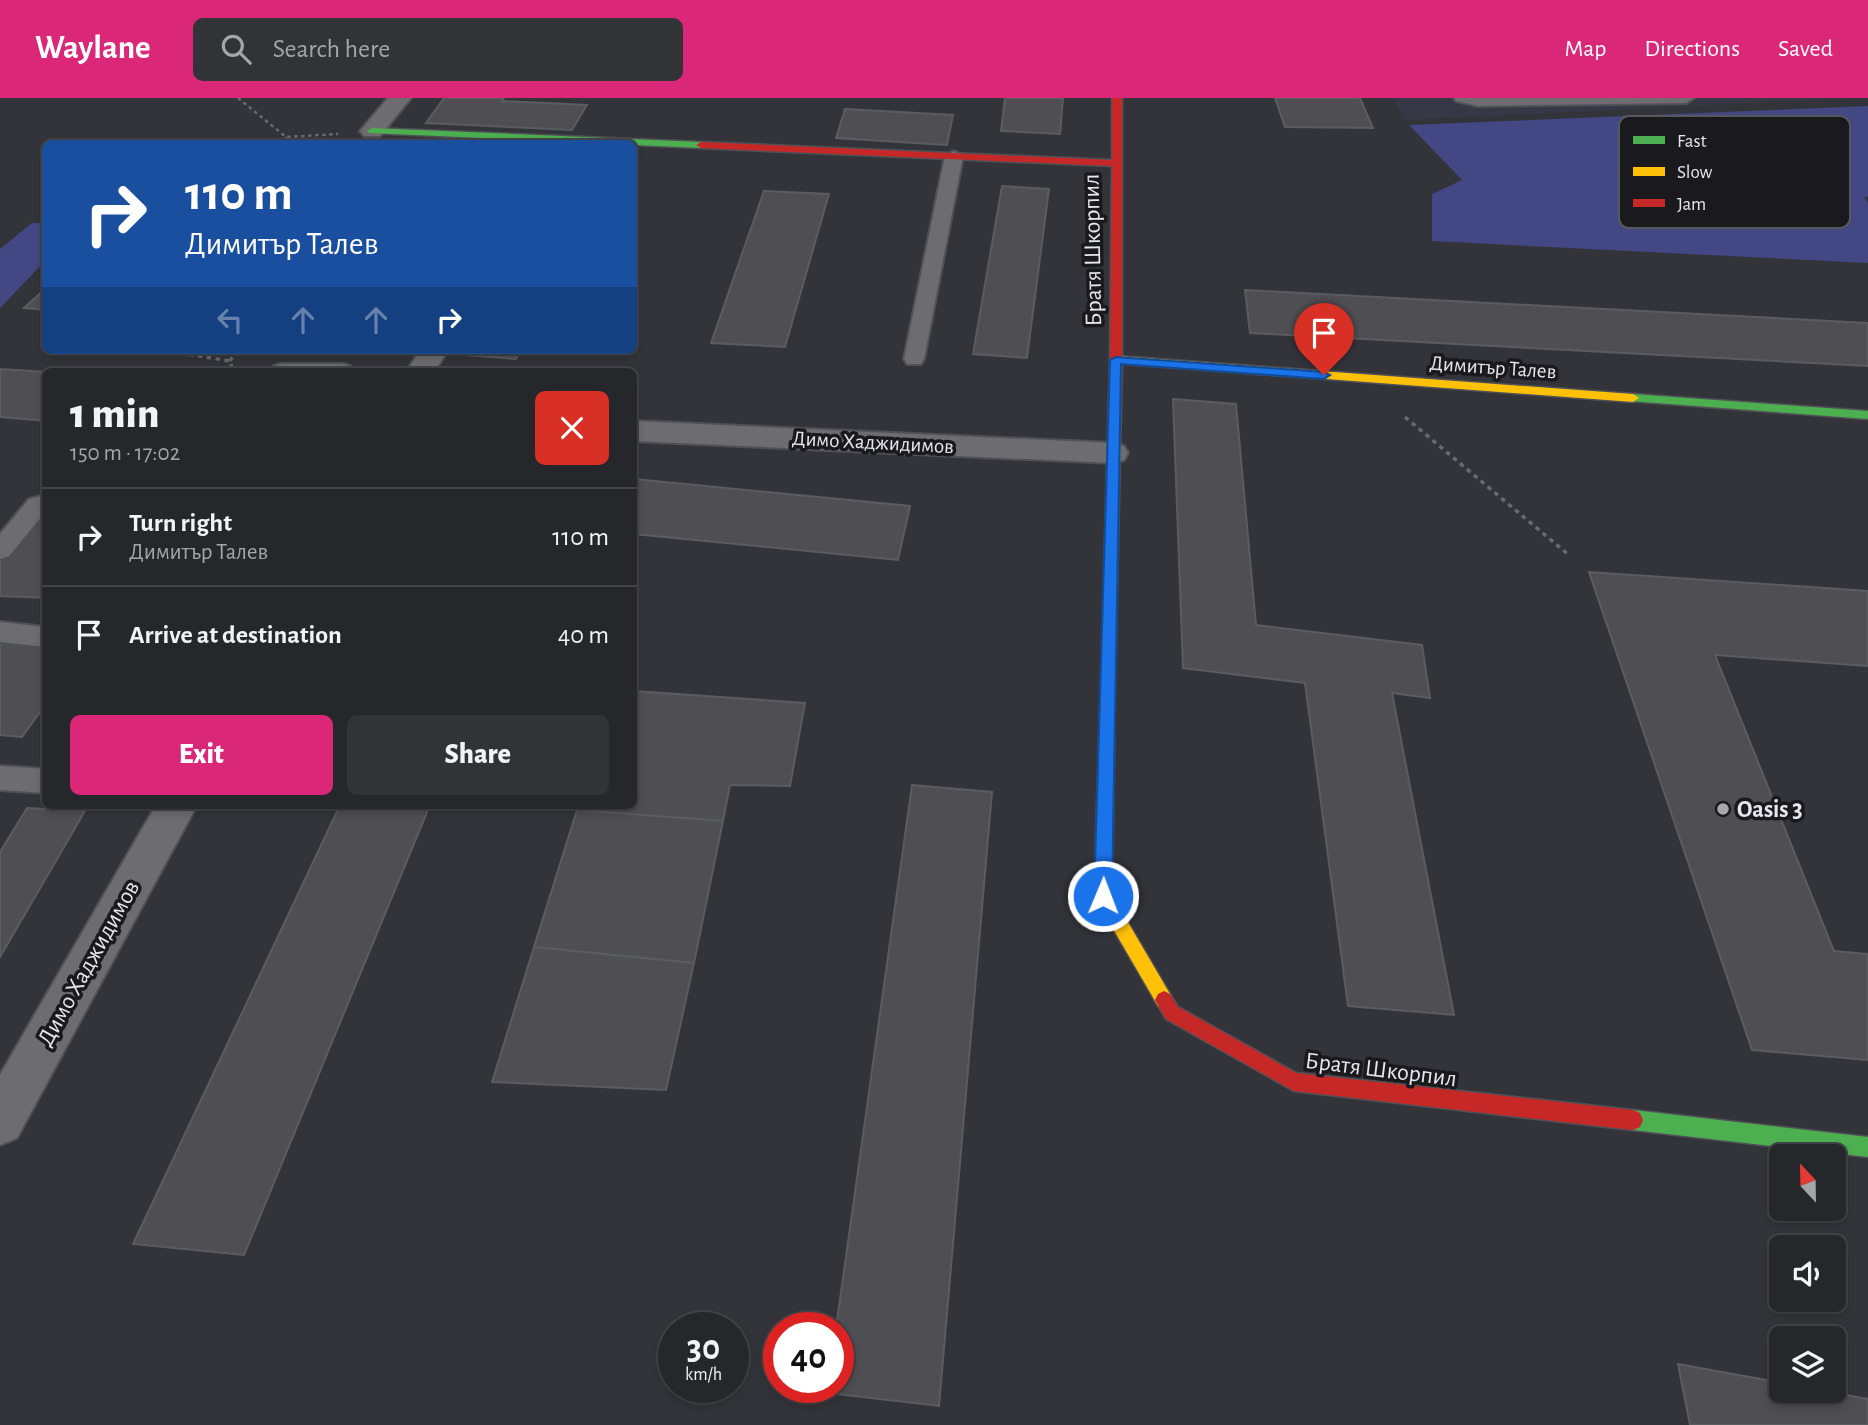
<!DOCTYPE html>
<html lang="en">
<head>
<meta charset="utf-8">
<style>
	body { margin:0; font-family:"Alegreya Sans",sans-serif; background:#323337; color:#f1f3f6; height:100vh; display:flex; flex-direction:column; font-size:26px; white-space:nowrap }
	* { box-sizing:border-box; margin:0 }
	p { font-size:23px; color:#a4a5a9 }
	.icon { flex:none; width:38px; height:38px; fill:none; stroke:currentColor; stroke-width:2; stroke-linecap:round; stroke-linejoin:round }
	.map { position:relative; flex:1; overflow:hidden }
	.panel { position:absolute; left:42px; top:270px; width:595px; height:441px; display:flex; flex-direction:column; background:#26272b; border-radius:10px; box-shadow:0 4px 10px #0003,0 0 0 2px #424447 }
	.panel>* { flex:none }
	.hud { position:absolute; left:42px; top:42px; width:595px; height:214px; border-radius:10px; box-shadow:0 4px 10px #0003,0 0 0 2px #424447; background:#1a4fa0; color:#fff; overflow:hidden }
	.needle { width:46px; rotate:338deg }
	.fabs { position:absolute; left:1769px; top:1046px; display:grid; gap:14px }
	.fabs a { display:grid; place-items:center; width:77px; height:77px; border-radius:10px; background:#26272b; box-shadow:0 4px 10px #0003,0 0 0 2px #424447; font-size:35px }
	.speed { position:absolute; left:658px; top:1214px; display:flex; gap:14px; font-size:35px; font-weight:700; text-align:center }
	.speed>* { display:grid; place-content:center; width:91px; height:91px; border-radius:50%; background:#26272b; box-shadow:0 4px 10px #0003,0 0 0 2px #424447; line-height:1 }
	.speed small { font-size:18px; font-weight:400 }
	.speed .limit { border:10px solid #d22; background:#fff; color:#111 }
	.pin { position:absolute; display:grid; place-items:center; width:60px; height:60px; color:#fff; margin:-72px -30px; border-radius:50% 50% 50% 0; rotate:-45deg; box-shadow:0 0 7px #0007 }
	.pin .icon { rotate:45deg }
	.me { position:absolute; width:77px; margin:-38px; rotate:1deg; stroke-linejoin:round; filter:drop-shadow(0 0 5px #0008) }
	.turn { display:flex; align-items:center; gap:24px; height:147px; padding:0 28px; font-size:32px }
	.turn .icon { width:91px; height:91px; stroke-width:2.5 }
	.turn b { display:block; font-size:49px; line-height:60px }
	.lanes { display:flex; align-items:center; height:66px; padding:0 28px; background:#0003; justify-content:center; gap:35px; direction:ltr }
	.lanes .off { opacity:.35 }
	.round { display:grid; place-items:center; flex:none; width:74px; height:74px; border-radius:10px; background:#323337 }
	.overview { display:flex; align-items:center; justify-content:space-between; height:119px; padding:0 28px }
	h1 { font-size:42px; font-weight:800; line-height:52px }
	.button { display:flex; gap:14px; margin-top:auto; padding:14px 28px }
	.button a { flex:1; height:80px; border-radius:10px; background:#db2777; color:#fff; font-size:28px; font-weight:800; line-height:80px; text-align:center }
	.button a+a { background:#323337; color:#f1f3f6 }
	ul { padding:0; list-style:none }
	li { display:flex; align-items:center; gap:21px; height:98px; padding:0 28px; border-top:2px solid #424447 }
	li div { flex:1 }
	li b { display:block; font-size:26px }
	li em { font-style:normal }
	header { display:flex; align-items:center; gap:42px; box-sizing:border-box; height:98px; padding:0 35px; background:#db2777; color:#fff }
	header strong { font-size:33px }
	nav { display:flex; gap:38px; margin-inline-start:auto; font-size:24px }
	.search { width:490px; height:63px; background:#323337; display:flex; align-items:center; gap:18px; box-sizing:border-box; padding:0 24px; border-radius:10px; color:#a4a5a9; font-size:26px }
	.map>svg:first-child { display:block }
	.built { fill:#363845 }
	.green { fill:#434884 }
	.building { fill:#4f4f53; stroke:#5b5c60; stroke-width:2 }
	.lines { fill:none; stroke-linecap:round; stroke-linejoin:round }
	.lane-casing { stroke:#505156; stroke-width:4 }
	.street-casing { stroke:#505156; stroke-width:4 }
	.fast-casing { stroke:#505156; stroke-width:3 }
	.slow-casing { stroke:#505156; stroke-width:3 }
	.jam-casing { stroke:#505156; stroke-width:3 }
	.path-far1 { stroke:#696a6e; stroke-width:2.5; stroke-dasharray:3.5 3.5; stroke-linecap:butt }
	.path { stroke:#696a6e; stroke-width:3.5; stroke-dasharray:4.5 4.5; stroke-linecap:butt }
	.lane { fill:#6d6d70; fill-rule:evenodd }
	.street { fill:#6d6d70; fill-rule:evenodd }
	.fast { fill:#4caf50; fill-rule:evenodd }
	.slow { fill:#ffc107; fill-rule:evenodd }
	.jam { fill:#c62828; fill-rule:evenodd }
	.route { fill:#1a73e8; stroke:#114b97; stroke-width:2 }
	.poi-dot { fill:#a7a8ae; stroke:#1a1a1e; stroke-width:2.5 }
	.labels { text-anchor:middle; stroke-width:7; stroke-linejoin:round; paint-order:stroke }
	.far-street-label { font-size:21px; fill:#e6e7ed; stroke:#1a1a1e }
	.street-label { font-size:24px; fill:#e6e7ed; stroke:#1a1a1e }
	.poi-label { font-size:24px; font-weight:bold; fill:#e6e7ed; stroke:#1a1a1e; text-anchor:start }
	.key { fill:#1a1a1e; stroke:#57585c; stroke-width:2 }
	.key-label { font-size:19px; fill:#e6e7ed }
</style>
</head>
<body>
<header>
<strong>Waylane</strong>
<div class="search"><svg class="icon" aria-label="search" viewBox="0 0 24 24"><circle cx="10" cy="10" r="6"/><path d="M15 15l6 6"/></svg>Search here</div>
<nav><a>Map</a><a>Directions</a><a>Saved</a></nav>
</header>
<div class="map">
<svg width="1868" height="1327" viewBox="0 0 1868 1327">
	<rect width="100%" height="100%" fill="#333439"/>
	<!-- built -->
	<path class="built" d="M1393,0H1852L1405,22Z"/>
	<!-- green -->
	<path class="green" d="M1868,8V99H1864L1868,105V165L1432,143V96L1462,82L1409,27Z
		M32,125H45V163L0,210V151Z"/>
	<!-- building -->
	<path class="building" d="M444,0H504L502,3L587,7L572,32L426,25Z
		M1005,0H1063L1060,36L1001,33Z
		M1275,0H1360L1373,30L1285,29Z
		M845,11L953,17L947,47L836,40Z
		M1002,88L1049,91L1027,260L973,256Z
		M764,93L829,96L785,249L711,245Z
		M46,190V212L24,210Z
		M1245,192L1868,225V268L1250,235Z
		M455,252H520L516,261L452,256Z
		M0,271L46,274V323L0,319Z
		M1173,301L1236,306L1256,527L1422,547L1430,600L1392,595L1454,917L1348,908L1305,585L1183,570Z
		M634,381L910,408L898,462L634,436Z
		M41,413H46V500L0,498V462Z
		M1589,474L1868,493V568L1715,557L1834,853L1868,856V962L1752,952Z
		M0,543L46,546V606L22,639L0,637Z
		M634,593L805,605L790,688L730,687L723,723L577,712L579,707H634Z
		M912,687L992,694L939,1308L827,1295L828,1290H838V1230H836Z
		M340,707H430L244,1157L133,1146Z
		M27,710L85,713L0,859V754Z
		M577,712L723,723L694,865L534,849Z
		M534,849L694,865L666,992L492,984Z
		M1678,1266L1782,1285V1293H1825L1868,1301V1327H1690Z"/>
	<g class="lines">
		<defs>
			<path id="lane" d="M1454,0H1694L1686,5L1478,8L1456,3Z
				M954,53L963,58L924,261L921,266H907L904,261L945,58Z
				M281,266H343L350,268L354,273H270L274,268Z
				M46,397V413L9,458L0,461V436L29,401Z
				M0,524L46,529V549L0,544Z
				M0,668L46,671V695L0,692Z"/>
			<path id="street" d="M388,0H411L380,38H364L360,33Z
				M420,252H448L435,273H407Z
				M634,323L1113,345L1124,348L1128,355L1124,362L1113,365L634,343Z
				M156,707H197L17,1040L0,1047V977Z"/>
			<path id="fast" d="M372,30L701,44L706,47L701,50L369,35L367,33Z
				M1633,296L1868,313V321L1629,303L1627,300Z
				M1633,1012L1868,1039V1059L1633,1032L1626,1029L1623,1022L1626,1015Z"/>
			<path id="slow" d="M1116,258L1633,296L1639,300L1633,304L1112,265L1110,262Z
				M1108,579L1115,585L1112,797L1170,896L1173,902L1170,908L1164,911L1158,908L1094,798L1101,585Z"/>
			<path id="jam" d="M1112,0H1122V262L1115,585L1108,591L1101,585L1110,262L1112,68L701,50L696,47L701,44L1112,62Z
				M1164,893L1170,896L1178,909L1296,975L1633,1012L1640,1015L1643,1022L1640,1029L1633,1032L1294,993L1166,921L1155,902L1158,896Z"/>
		</defs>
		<!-- lane casing -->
		<use href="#lane" class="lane-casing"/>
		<!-- street casing -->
		<use href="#street" class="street-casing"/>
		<!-- fast casing -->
		<use href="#fast" class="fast-casing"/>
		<!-- slow casing -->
		<use href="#slow" class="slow-casing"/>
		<!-- jam casing -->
		<use href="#jam" class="jam-casing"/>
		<!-- path-far1 -->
		<path class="path-far1" d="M238,0L286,39L338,36
			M282,46L286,39"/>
		<!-- path -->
		<path class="path" d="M126,252L187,256L230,263L233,273
			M230,263L236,252
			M1405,319L1570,458"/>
		<!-- lane -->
		<use href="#lane" class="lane"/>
		<!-- street -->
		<use href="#street" class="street"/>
		<!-- fast -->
		<use href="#fast" class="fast"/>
		<!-- slow -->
		<use href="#slow" class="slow"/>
		<!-- jam -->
		<use href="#jam" class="jam"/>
	</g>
	<!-- route -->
	<path class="route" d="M1116,259L1324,274L1330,277L1324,281L1121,266L1112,798L1109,804L1103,806L1097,804L1094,798L1110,262Z"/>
	<!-- markers -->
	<circle class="poi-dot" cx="1723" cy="711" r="7"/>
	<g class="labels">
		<!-- far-street labels -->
		<g class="far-street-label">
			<text transform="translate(1493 269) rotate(4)" y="7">Димитър Талев</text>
			<text transform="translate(873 344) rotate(3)" y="7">Димо Хаджидимов</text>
		</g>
		<!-- street labels -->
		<g class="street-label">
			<text transform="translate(1092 152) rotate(-91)" y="8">Братя Шкорпил</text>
			<text transform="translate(88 865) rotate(-61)" y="8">Димо Хаджидимов</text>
			<text transform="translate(1381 971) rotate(7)" y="8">Братя Шкорпил</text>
		</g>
		<!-- poi labels -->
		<g class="poi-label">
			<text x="1737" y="719">Oasis 3</text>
		</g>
	</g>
	<!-- legend -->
	<rect x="1619" y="18" width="231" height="112" rx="10" class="key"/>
	<rect x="1633" y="38" width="32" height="8" fill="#4caf50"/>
	<rect x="1633" y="69" width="32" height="9" fill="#ffc107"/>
	<rect x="1633" y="101" width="32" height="8" fill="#c62828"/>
	<g class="key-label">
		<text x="1677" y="49">Fast</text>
		<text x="1677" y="80">Slow</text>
		<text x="1677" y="112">Jam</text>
	</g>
</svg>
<div class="fabs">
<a><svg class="needle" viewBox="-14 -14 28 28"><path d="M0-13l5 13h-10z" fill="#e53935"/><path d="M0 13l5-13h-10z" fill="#a4a5a9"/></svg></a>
<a><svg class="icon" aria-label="sound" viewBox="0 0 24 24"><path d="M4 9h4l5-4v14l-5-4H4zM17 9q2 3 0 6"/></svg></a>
<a><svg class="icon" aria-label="layers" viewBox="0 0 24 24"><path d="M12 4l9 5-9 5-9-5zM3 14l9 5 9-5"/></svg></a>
</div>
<div class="speed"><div>30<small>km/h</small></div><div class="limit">40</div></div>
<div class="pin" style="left:1324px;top:277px;background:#d93025"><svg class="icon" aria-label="arrive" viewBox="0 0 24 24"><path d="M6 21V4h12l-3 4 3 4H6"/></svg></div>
<svg class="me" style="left:1103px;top:798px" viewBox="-20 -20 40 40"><circle r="17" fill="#1a73e8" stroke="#fff" stroke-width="3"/><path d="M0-11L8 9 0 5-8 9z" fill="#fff"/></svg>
<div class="hud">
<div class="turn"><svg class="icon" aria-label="right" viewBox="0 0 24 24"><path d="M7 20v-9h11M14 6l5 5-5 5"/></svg><div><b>110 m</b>Димитър Талев</div></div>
<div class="lanes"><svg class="icon off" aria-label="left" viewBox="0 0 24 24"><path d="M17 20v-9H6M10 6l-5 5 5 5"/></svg><svg class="icon off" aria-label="ahead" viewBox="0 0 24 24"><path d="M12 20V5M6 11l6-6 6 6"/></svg><svg class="icon off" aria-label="ahead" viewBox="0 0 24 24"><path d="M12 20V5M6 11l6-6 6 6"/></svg><svg class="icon" aria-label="right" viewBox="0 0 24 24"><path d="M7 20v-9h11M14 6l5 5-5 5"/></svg></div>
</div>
<section class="panel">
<div class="overview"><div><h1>1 min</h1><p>150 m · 17:02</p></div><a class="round" style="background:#d93025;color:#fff"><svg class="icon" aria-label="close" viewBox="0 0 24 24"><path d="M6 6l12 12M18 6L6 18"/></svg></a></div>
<ul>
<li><svg class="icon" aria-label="right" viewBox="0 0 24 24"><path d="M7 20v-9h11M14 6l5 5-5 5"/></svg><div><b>Turn right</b><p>Димитър Талев</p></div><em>110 m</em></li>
<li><svg class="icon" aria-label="arrive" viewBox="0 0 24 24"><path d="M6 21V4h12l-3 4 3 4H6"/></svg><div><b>Arrive at destination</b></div><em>40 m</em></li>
</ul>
<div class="button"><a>Exit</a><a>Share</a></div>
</section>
</div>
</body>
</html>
